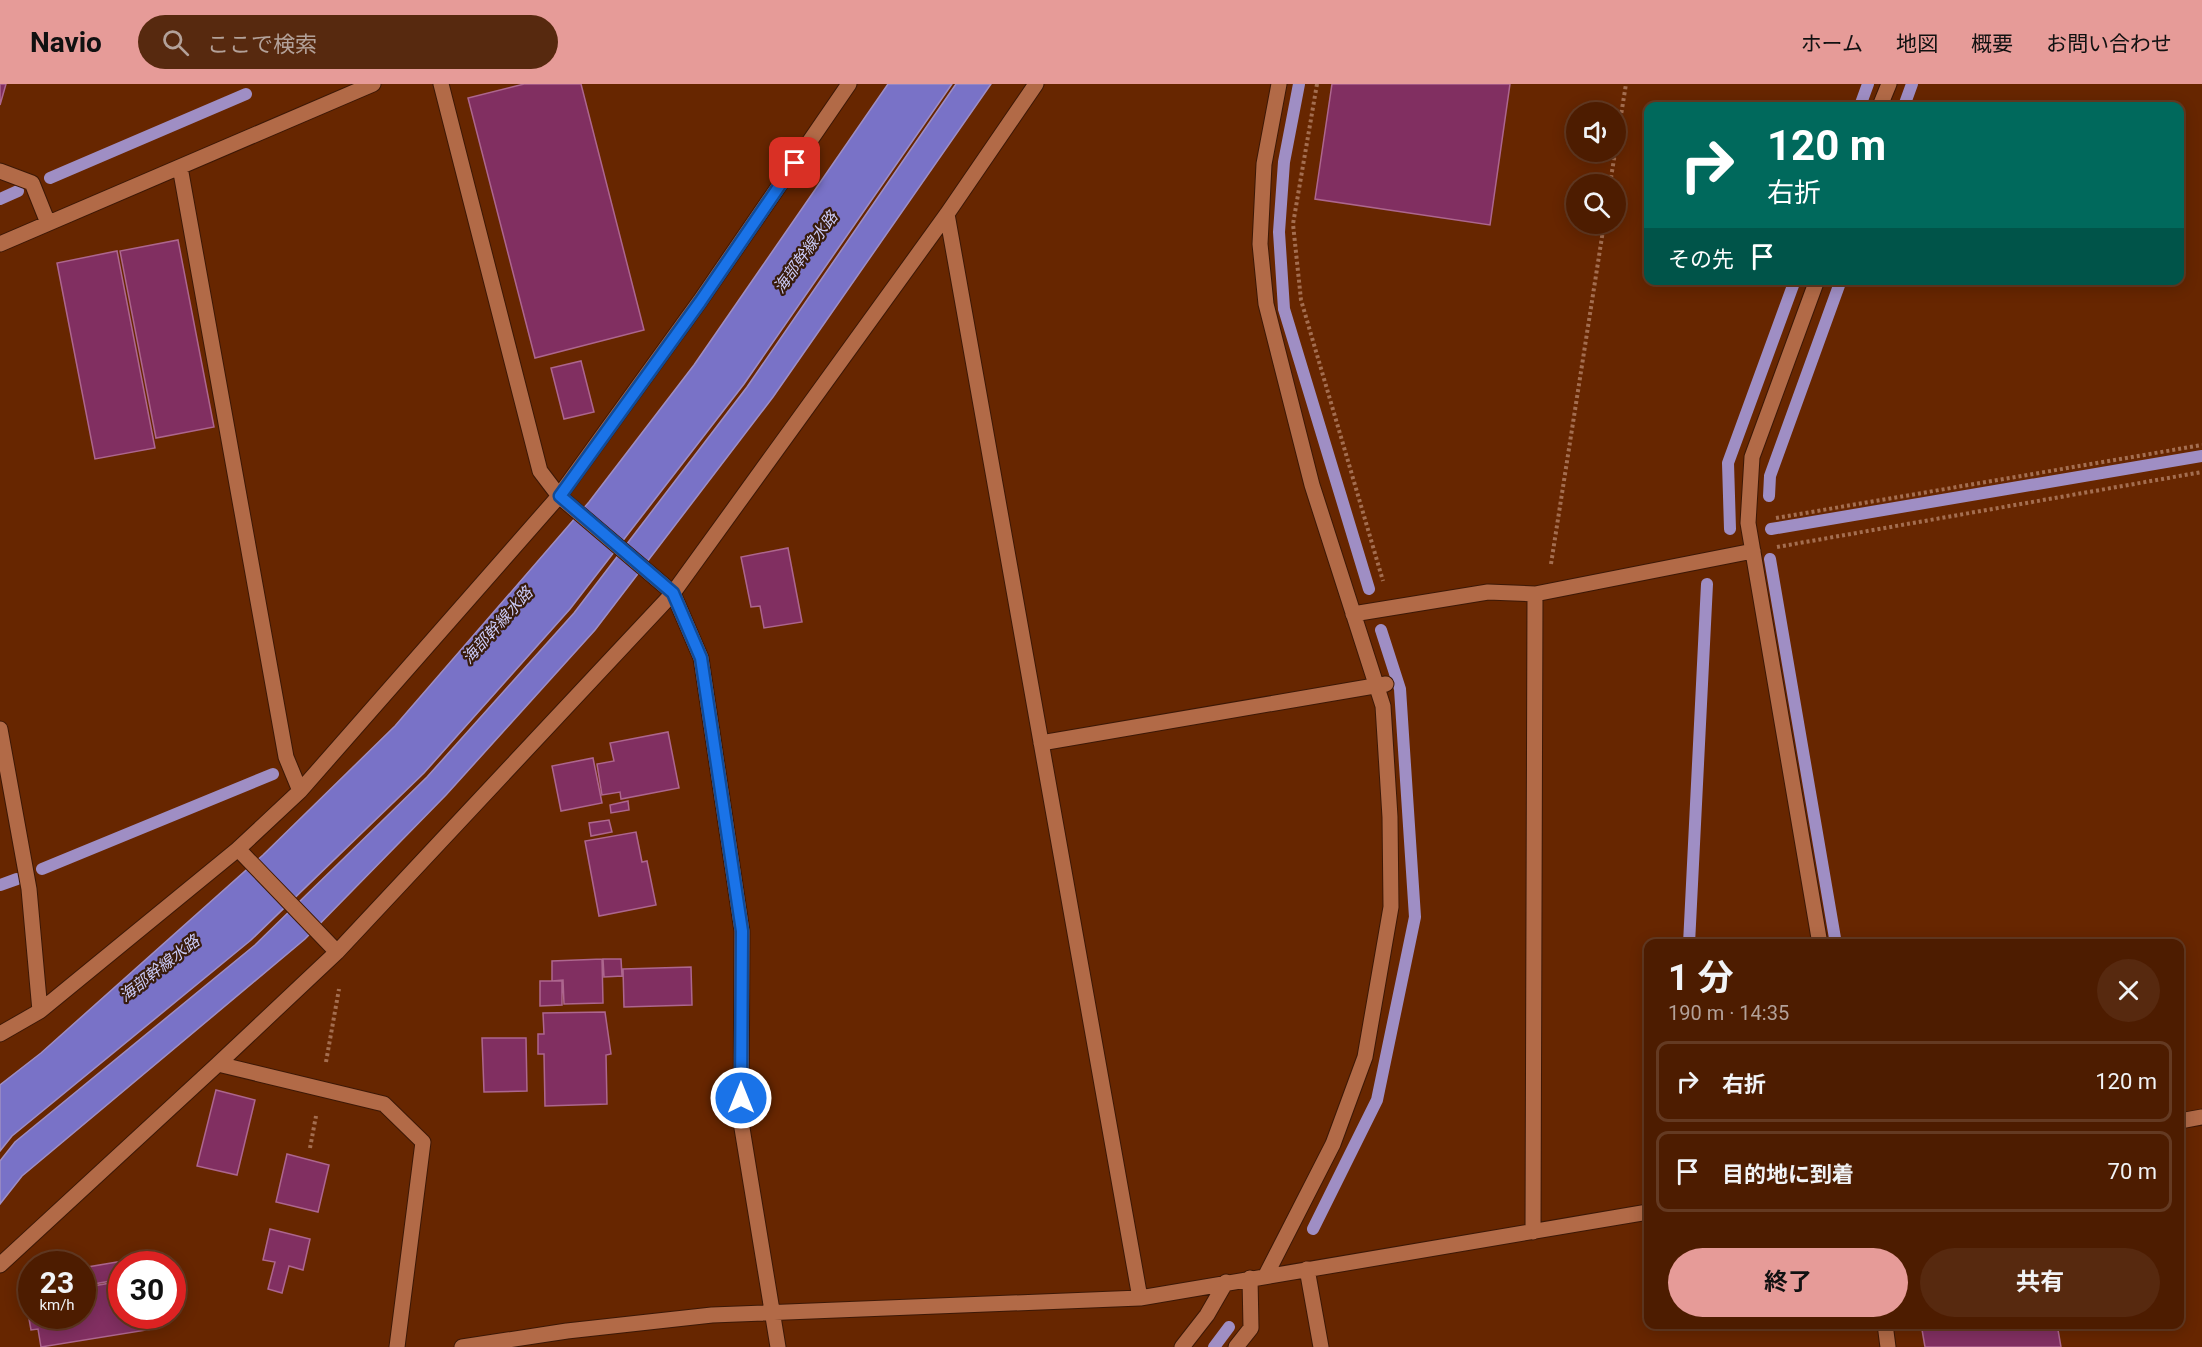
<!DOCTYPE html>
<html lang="ja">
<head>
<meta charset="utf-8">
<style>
	body { margin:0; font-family:Roboto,"Noto Sans JP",sans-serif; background:#57290f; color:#f1f3f6; height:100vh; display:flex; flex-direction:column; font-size:22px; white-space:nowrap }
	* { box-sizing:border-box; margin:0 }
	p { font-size:20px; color:#b3a199 }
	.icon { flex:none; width:33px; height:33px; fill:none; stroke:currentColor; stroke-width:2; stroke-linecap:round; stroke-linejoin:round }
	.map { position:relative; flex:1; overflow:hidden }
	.drawer { position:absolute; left:1644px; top:855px; width:540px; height:390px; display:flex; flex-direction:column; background:#4d1c00; border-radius:12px; box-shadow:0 3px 15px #0003,0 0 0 2px #643a22 }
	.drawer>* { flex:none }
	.top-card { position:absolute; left:1644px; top:18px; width:540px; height:183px; border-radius:12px; box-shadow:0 3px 15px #0003,0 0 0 2px #643a22; background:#00695c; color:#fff; overflow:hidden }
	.tools { position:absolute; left:1566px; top:18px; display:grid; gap:12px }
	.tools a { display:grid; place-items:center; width:60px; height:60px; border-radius:50%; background:#4d1c00; box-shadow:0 3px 15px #0003,0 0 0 2px #643a22; font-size:30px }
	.speed { position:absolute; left:18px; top:1167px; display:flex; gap:12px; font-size:30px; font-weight:700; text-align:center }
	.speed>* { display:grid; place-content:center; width:78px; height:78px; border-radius:50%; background:#4d1c00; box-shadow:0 3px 15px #0003,0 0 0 2px #643a22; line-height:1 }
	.speed small { font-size:15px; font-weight:400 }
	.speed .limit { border:9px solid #d22; background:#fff; color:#111 }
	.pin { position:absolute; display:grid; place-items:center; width:51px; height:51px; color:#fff; margin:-26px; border-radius:12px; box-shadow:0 3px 9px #0006 }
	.me { position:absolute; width:66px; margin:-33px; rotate:0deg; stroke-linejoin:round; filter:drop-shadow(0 0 4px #0008) }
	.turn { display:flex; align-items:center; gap:21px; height:126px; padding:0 24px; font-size:27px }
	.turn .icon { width:78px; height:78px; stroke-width:2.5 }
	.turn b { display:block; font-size:42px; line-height:51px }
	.then { display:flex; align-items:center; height:57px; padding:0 24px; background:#0003; gap:12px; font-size:22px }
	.round { display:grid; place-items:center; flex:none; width:63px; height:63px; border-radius:32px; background:#57290f }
	.overview { display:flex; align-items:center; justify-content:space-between; height:102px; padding:0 24px }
	h1 { font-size:36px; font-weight:700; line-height:45px }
	.primary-button { display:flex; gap:12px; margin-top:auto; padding:12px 24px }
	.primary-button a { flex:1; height:69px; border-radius:36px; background:#e69b98; color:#111; font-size:24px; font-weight:700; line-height:69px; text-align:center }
	.primary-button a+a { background:#57290f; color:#f1f3f6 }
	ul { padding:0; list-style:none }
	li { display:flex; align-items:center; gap:18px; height:81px; margin:0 12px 9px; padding:0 12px; border:3px solid #643a22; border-radius:12px }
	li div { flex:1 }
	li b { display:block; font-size:22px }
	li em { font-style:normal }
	header { display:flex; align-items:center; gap:36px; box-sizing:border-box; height:84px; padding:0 30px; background:#e69b98; color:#111 }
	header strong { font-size:28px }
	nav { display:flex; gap:33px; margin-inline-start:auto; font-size:21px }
	.search { width:420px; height:54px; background:#57290f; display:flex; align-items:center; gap:15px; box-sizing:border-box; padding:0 21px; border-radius:33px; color:#b3a199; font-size:22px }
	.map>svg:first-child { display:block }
	.water { fill:#7972c7; stroke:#9f8ec4; stroke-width:1.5 }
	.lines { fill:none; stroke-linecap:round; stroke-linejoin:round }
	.stream { stroke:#9f8ec4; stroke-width:12 }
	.building { fill:#812f61; stroke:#ad668e; stroke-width:1.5 }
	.minor-casing { stroke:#3c1806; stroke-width:17 }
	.path { stroke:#a46e50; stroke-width:4; stroke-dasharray:3 3; stroke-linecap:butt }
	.minor { stroke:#b26a47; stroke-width:15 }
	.route-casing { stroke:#114b97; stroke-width:15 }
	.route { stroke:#1a73e8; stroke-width:10 }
	.labels { text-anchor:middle; stroke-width:4.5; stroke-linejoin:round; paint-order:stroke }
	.water-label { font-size:16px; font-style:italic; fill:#cacaf7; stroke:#381b0c }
</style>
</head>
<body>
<header>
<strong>Navio</strong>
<div class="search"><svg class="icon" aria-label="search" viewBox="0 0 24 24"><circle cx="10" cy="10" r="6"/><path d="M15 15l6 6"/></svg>ここで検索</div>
<nav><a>ホーム</a><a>地図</a><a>概要</a><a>お問い合わせ</a></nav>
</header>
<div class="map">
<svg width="2202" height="1263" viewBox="0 0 2202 1263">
	<rect width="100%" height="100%" fill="#672600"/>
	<!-- water -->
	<path class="water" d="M888,0H952L744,300L570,525L424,689L251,856L12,1052L0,1067V1001L41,969L263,771L395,642L589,418L694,281Z
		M956,0H991L773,313L595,546L446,711L305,855L22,1092L0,1120V1077L15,1058L255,861L427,693L574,529L747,303Z"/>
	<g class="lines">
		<!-- stream -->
		<path class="stream" d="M1299,0L1284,78L1279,148L1284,225L1369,505
			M1860,22L1868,0
			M1904,22L1912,0
			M50,94L246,10
			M0,115L18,107
			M1769,412L1770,392L1841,196
			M1730,445L1728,379L1795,196
			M1771,445L2202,372
			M1770,475L1836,860
			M42,785L273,690
			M0,801L17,795
			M1689,860L1707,500
			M1313,1145L1377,1016L1415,833L1400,605L1381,546
			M1214,1263L1229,1243"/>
	</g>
	<!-- building -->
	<path class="building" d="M0,0H6L0,21Z
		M524,0H581L644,246L535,274L468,14Z
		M1332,0H1510L1490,141L1315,115Z
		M178,156L214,343L156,354L120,167Z
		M117,167L155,364L95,375L57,179Z
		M581,277L594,328L564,335L551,284Z
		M788,464L802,538L764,544L760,522L751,523L741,473Z
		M668,648L679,704L621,715L620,708L602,711L597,680L614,677L610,659Z
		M593,674L602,719L561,727L552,682Z
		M628,717L629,726L611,729L610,721Z
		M609,736L612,748L591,752L589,739Z
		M636,748L642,778L647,777L656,821L599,832L585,757Z
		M602,875L603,919L564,920L563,896L552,897V877Z
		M603,875H621L622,892L604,893Z
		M691,883L692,921L624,923L623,885Z
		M540,897H562V921L540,922Z
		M605,928L611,970L606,971L607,1020L545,1022L544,970H538V950H544L543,929Z
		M482,954H526L527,1007L484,1008Z
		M216,1006L255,1016L237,1091L197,1082Z
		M287,1070L329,1081L318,1128L276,1118Z
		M270,1145L310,1155L303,1186L289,1182L282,1209L268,1205L275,1178L263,1176Z
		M146,1173L147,1180H122V1195L82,1202V1184Z
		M122,1197V1232H156L159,1244L41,1263L38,1245L31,1246L25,1213L32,1212V1232H82V1204Z
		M1921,1240H2057L2061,1263H1925Z"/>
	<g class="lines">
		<defs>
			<path id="minor" d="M441,0L540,387L559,412L673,509L701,574L742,847L741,1038L778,1263
				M1880,22L1889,0
				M180,83L286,673L300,707
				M0,87L32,99L48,139
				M947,130L1140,1214
				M0,160L373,0
				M1817,196L1752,373L1748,439L1820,860
				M1353,530L1488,508L1535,510
				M0,645L29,805L40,927
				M1041,659L1386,600
				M238,765L337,868
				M0,950L40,927L238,765L300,707L559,412L700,217L849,0
				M2180,1037L2202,1033
				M1533,1148L1535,510L1753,467
				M0,1181L218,980
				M1307,1185L1321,1263
				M1266,1191L1333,1060L1365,973L1391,823L1390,733L1383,622L1312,401L1266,220L1260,160L1264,80L1279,0
				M1885,1240L1888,1263
				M397,1263L423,1058L384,1020L218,980L337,868L673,509L947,130L1036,0
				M462,1263L567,1247L712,1231L1140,1214L1648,1128
				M1182,1263L1207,1231L1226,1198
				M1236,1263L1251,1244L1250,1194"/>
		</defs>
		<!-- minor casing -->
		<use href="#minor" class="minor-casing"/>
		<!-- path -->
		<path class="path" d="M1317,0L1293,140L1301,216L1383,497
			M1610,100L1626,0
			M1776,434L2202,361
			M1777,463L2202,388
			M1551,480L1604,140
			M326,978L339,905
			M310,1064L316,1032"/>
		<!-- minor -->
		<use href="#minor" class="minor"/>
	</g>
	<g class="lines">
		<defs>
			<path id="route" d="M741,1014L742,847L701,574L673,509L560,412L700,218L795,79"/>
		</defs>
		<!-- route casing -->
		<use href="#route" class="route-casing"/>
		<!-- route -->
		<use href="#route" class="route"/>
	</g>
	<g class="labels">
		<!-- water labels -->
		<g class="water-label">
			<text transform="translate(805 168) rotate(-54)" y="6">海部幹線水路</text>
			<text transform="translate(497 541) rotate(-48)" y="6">海部幹線水路</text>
			<text transform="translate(159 884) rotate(-38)" y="6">海部幹線水路</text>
		</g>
	</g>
</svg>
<div class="tools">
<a><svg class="icon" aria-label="sound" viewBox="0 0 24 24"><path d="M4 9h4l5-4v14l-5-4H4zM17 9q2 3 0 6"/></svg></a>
<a><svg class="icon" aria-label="search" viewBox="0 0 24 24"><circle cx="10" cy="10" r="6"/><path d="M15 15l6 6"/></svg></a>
</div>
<div class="speed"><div>23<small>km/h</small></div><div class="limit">30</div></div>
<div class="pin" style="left:795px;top:79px;background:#d93025"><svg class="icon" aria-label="arrive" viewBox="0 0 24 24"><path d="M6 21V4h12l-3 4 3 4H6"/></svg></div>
<svg class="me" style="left:741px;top:1014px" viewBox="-20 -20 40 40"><circle r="17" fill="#1a73e8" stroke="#fff" stroke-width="3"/><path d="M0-11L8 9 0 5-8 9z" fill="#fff"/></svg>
<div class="top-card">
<div class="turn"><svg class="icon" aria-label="right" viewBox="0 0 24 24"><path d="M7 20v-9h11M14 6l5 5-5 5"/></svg><div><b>120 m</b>右折</div></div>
<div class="then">その先<svg class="icon" aria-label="arrive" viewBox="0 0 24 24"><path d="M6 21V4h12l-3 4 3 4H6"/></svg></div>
</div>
<section class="drawer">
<div class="overview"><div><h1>1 分</h1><p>190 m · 14:35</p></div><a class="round"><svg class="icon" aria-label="close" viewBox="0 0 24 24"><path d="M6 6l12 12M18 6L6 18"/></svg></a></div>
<ul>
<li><svg class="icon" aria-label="right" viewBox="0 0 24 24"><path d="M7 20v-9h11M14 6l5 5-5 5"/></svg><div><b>右折</b></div><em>120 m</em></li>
<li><svg class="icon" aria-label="arrive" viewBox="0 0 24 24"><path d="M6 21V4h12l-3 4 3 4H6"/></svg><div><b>目的地に到着</b></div><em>70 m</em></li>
</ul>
<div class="primary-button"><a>終了</a><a>共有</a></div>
</section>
</div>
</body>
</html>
